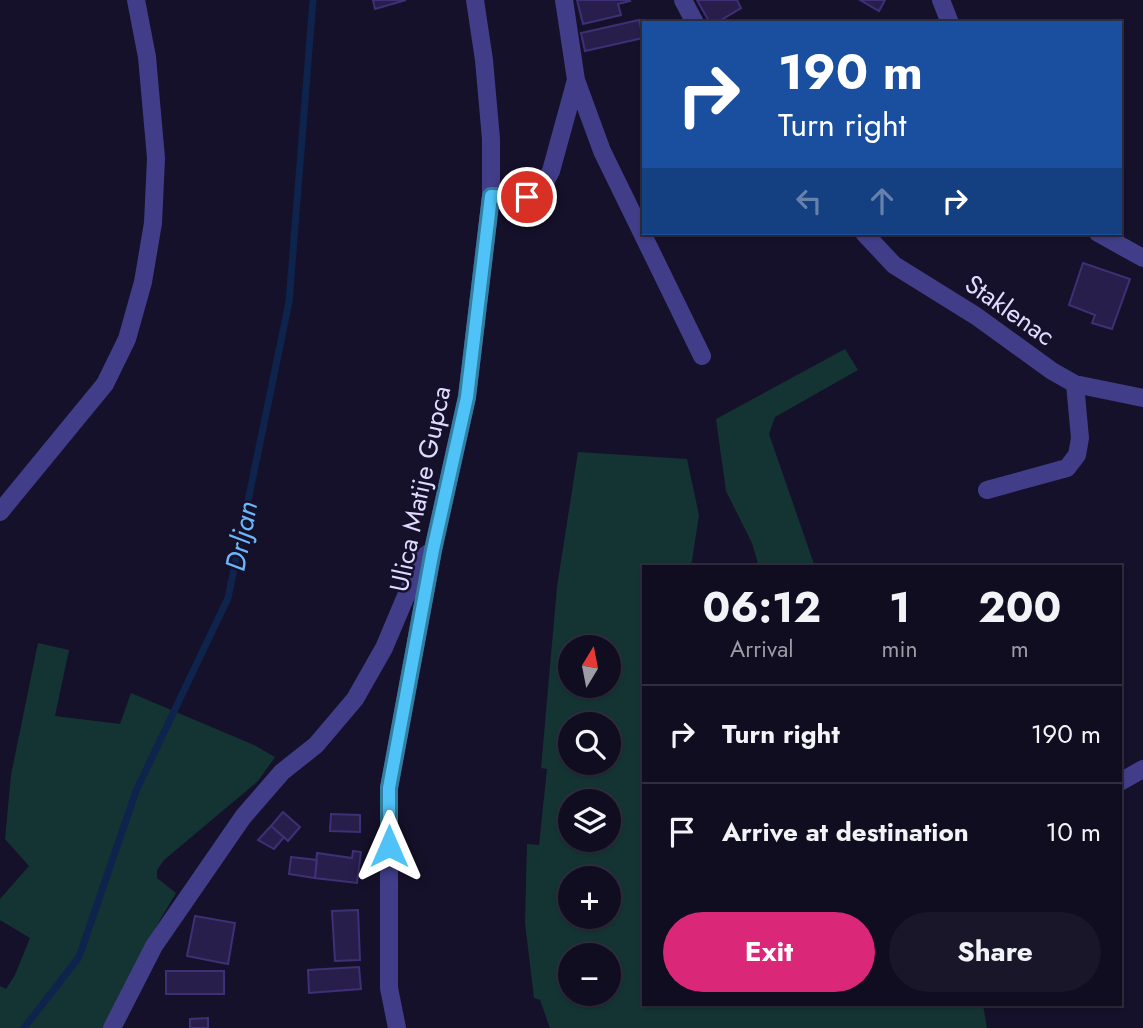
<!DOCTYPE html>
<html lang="en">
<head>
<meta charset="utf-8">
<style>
	body { margin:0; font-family:Jost,sans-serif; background:#191629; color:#f1f3f6; height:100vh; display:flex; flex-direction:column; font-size:26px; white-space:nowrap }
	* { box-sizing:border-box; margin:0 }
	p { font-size:23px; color:#9c9ca5 }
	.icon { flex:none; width:38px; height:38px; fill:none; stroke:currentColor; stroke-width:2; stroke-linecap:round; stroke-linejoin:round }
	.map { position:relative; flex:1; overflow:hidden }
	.side { position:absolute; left:642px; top:565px; width:480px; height:441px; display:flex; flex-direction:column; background:#100d20; border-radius:0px; box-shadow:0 2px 5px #0004,0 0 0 2px #302d3e }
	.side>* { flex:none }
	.guide { position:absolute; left:642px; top:21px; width:480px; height:214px; border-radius:0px; box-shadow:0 2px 5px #0004,0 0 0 2px #302d3e; background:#1a4fa0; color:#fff; overflow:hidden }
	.needle { width:46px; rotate:10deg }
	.controls { position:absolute; left:558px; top:635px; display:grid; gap:14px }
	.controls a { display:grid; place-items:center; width:63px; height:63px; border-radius:50%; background:#100d20; box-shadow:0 2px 5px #0004,0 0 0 2px #302d3e; font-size:35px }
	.pin { position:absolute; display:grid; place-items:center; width:60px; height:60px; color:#fff; margin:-30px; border:4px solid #fff; border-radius:50%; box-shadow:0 2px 7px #0007 }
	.me { position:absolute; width:77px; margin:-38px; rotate:0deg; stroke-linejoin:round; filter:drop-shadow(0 0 5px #0008) }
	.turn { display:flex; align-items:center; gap:24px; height:147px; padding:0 21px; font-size:32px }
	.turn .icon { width:91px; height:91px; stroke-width:2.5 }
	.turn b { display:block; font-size:49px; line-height:60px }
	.lanes { display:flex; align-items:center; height:66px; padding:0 21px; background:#0003; justify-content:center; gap:35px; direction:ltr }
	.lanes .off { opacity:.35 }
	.eta { display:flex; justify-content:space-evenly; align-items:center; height:119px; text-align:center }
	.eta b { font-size:42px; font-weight:700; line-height:49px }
	.cta { display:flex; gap:14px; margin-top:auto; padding:14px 21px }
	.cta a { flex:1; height:80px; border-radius:42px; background:#db2777; color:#fff; font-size:28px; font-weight:700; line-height:80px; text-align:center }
	.cta a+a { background:#191629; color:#f1f3f6 }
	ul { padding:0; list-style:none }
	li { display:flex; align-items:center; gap:21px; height:98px; padding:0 21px; border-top:2px solid #302d3e }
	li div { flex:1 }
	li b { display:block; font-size:26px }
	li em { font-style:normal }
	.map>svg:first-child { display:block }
	.green { fill:#143433; fill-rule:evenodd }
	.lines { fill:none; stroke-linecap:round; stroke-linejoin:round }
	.stream { stroke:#0e244c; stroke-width:7 }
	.building { fill:#271e4b; stroke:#3f3076; stroke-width:2 }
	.minor { stroke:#413d88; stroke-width:18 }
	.route-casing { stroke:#337fa1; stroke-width:18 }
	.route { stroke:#4fc3f7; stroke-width:12 }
	.labels { text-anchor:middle; stroke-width:5; stroke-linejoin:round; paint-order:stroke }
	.street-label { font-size:26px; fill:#dfdbfe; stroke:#16112a }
	.water-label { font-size:28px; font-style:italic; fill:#6bb7fc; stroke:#16112a }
</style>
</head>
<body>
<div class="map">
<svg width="1143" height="1028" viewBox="0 0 1143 1028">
	<rect width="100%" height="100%" fill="#16112a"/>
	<!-- green -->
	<path class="green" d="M845,349L858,370L775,417L769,434L815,567H759L752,543L726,491L716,419Z
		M578,452L687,459L699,515L691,567H644V1004L983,1005L987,1028H550L540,1000L534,998L525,923L527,844L539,845L547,769L541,768L557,587ZM570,648H609V686H570ZM570,724H609V763H570ZM570,802H609V840H570ZM570,878H609V917H570ZM570,956H609V994H570Z
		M38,643L69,650L55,716L120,724L131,693L254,745L275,757L258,781L164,860L157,870V878L176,893L160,920L104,1028H0V986L6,989L15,975L30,938L0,920V899L29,866L5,839L11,775Z"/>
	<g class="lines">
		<!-- stream -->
		<path class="stream" d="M24,1028L79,957L136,791L228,598L289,302L313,0"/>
	</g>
	<!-- building -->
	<path class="building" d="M373,0H406L375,9Z
		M577,0H629L630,1L618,4L621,15L583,24Z
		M697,0H737L741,8L716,23H710Z
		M860,0H885L879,11Z
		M639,20L643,38L585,51L581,33Z
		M1083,263L1130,279L1112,329L1092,323L1095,315L1069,305Z
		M283,812L300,827L288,841L271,826Z
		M331,814L360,815V832L330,831Z
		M271,826L284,837L274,849L258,840Z
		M353,851L361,852L357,883L315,878L317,853L352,858Z
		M291,857L317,860L315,878L289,874Z
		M358,910L360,960L335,961L332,911Z
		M195,916L235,923L228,964L187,956Z
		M359,967L361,989L309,993L308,970Z
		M166,971H224V994H166Z
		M208,1018V1028H190V1019Z"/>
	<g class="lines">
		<!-- minor -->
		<path class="minor" d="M564,0L576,80L602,151L702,356
			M683,0L695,23
			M941,0L950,23
			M491,196L527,197L542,188L551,171L576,80
			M864,233L894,265L976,316L1052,371L1075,384L1143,398
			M1098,233L1143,258
			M987,490L1067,468L1077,455L1080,438L1075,384
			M0,512L105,384L127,339L143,282L153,223L156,158L147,57L136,0
			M1120,782L1143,769
			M112,1028L154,946L243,817L282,772L316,745L355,699L384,648L422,558L430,552
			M397,1028L389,988V788L433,550L467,397L491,196V139L484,60L475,0"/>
	</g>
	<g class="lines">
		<defs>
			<path id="route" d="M389,846V788L433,550L467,397L491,196L527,197"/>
		</defs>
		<!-- route casing -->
		<use href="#route" class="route-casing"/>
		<!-- route -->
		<use href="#route" class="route"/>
	</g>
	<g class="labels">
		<!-- street labels -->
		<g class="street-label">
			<text transform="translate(1010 310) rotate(35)" y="9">Staklenac</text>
			<text transform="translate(420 489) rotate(-78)" y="9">Ulica Matije Gupca</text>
		</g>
		<!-- water labels -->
		<g class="water-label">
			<text transform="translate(241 536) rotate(-79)" y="10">Drljan</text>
		</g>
	</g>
</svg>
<div class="controls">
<a><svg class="needle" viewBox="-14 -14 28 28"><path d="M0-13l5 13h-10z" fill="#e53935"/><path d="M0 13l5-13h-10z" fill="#9c9ca5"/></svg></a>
<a><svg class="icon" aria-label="search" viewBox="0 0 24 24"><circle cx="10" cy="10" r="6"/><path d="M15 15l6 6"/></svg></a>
<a><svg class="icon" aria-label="layers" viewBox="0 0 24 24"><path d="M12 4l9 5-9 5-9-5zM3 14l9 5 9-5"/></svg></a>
<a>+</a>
<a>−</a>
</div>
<div class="pin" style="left:527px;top:197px;background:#d93025"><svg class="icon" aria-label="arrive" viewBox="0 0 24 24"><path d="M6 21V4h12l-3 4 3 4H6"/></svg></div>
<svg class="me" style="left:389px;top:846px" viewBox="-20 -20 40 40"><path d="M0-17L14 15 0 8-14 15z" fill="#4fc3f7" stroke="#fff" stroke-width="4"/></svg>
<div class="guide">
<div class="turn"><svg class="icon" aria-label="right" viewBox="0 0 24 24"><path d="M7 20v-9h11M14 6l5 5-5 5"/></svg><div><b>190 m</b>Turn right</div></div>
<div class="lanes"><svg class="icon off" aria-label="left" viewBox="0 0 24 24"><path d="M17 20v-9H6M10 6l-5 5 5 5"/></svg><svg class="icon off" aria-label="ahead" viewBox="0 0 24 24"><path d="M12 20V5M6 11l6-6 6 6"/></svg><svg class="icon" aria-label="right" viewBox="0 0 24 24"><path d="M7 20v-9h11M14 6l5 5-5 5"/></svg></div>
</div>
<section class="side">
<div class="eta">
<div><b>06:12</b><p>Arrival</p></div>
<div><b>1</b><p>min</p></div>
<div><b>200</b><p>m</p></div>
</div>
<ul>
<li><svg class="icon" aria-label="right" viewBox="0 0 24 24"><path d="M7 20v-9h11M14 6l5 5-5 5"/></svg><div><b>Turn right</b></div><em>190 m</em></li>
<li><svg class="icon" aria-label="arrive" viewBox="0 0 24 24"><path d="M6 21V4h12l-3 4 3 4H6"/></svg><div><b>Arrive at destination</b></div><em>10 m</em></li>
</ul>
<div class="cta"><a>Exit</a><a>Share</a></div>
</section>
</div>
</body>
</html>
